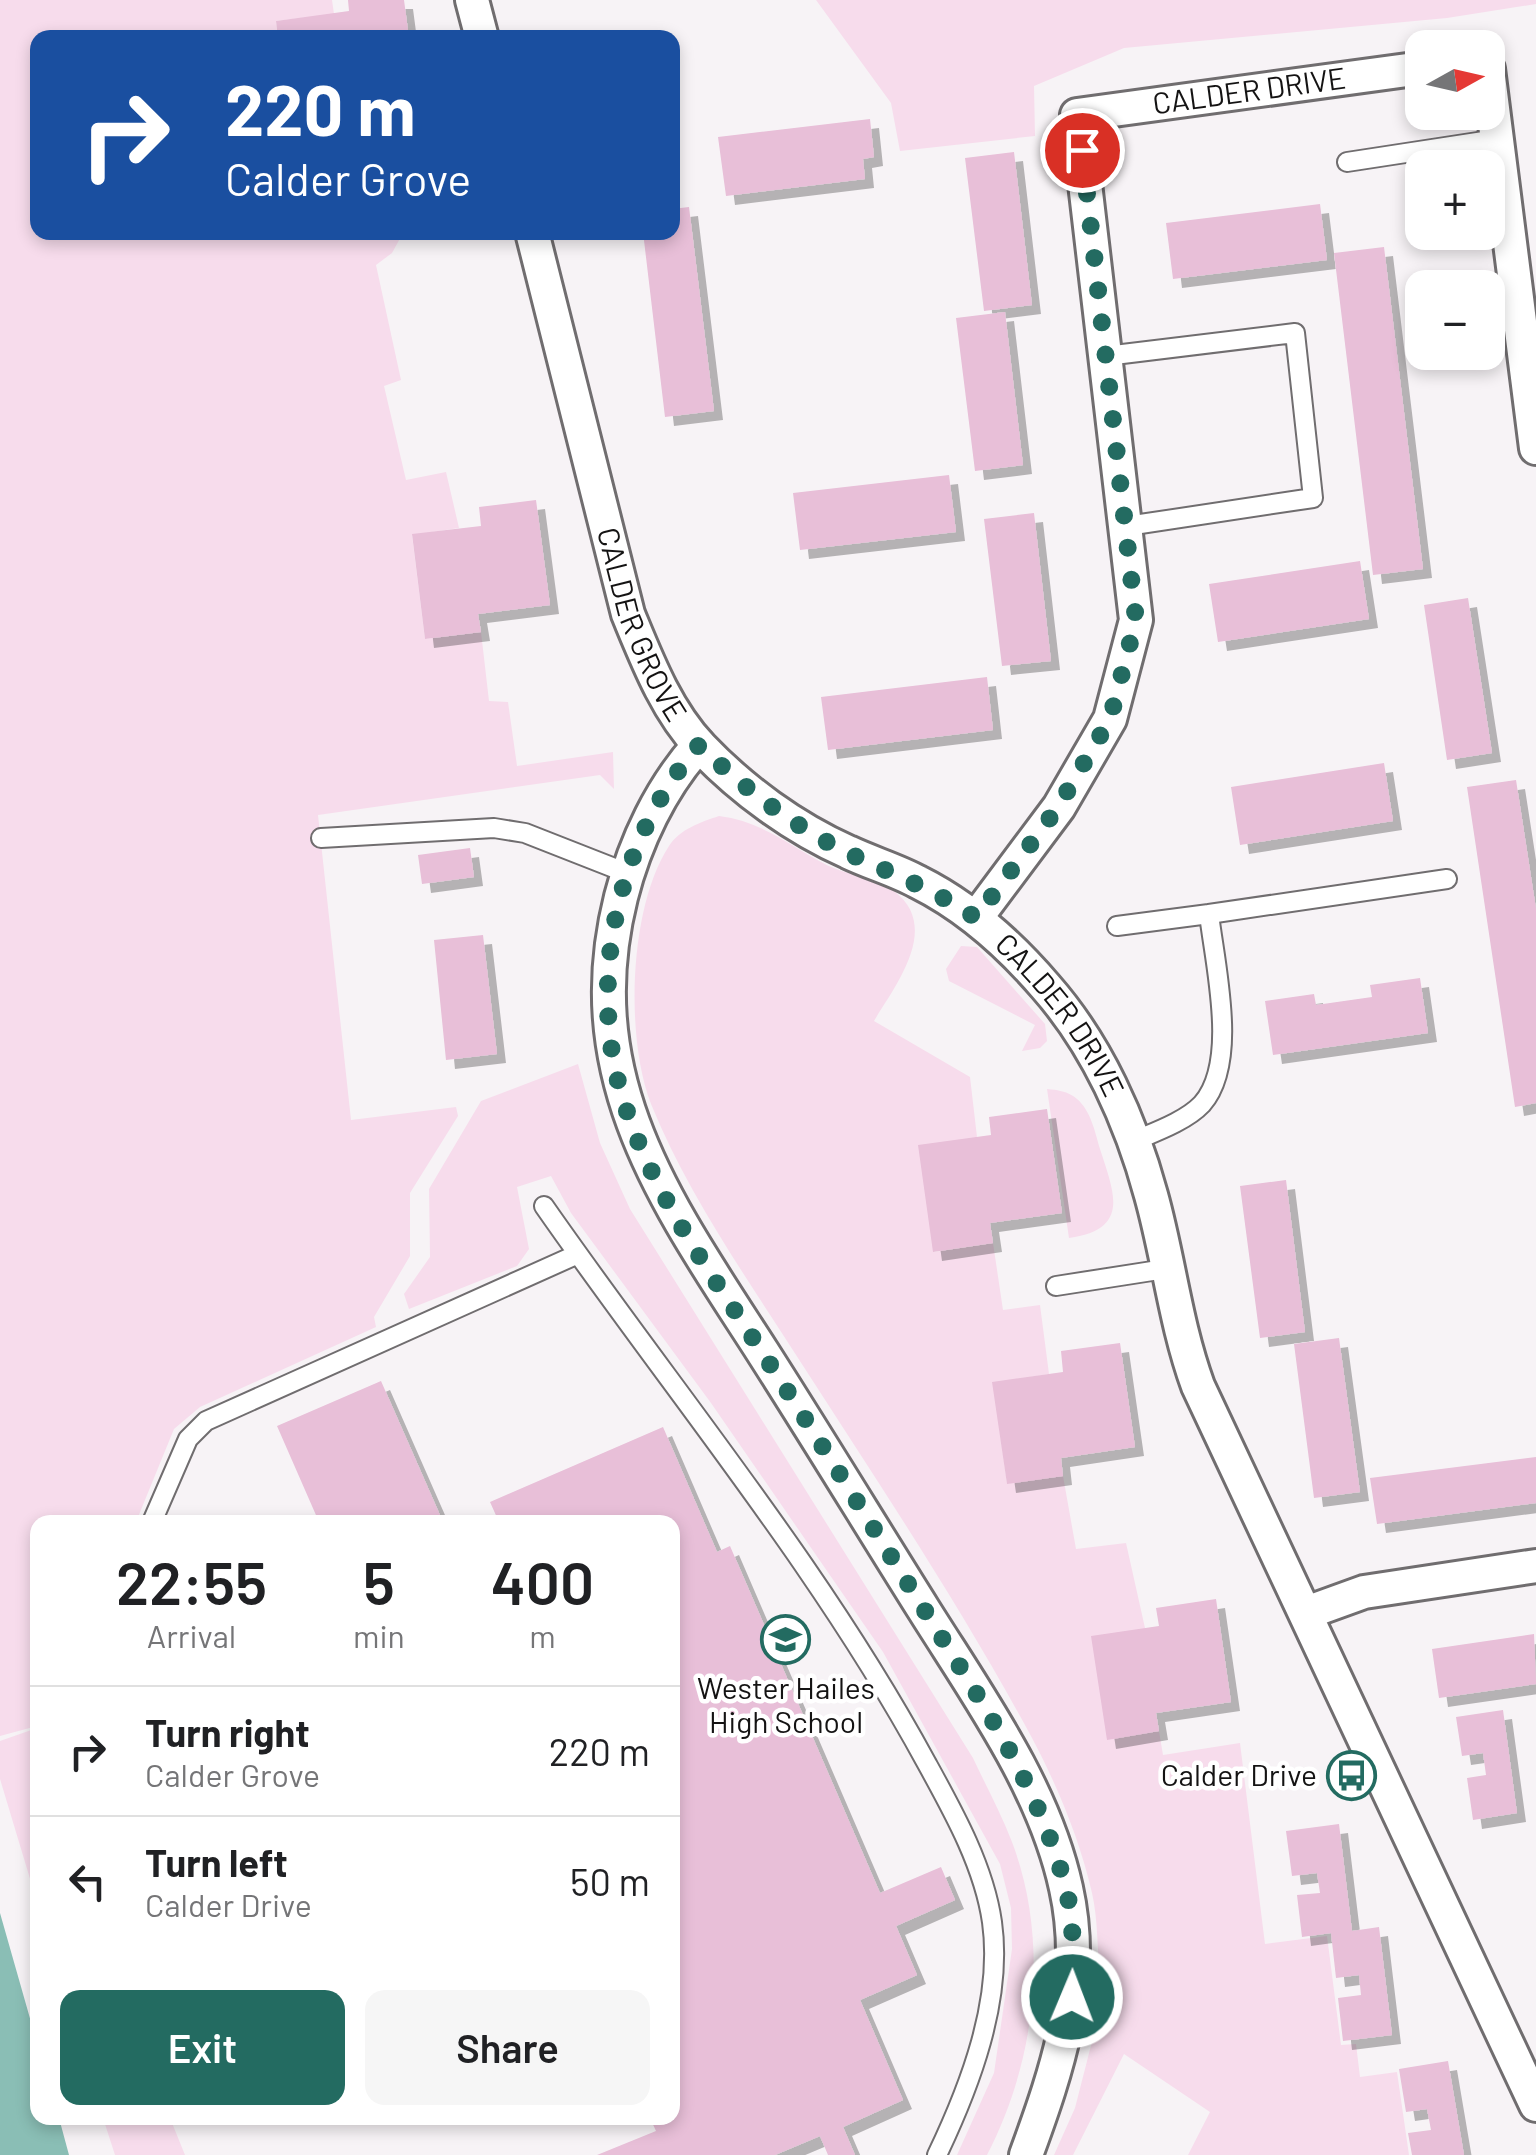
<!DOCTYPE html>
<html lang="en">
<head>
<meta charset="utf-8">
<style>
	body { margin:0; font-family:Barlow,sans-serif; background:#f6f6f6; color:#202124; height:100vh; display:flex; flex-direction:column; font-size:38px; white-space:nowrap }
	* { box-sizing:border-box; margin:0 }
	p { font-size:32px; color:#757577 }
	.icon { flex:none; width:55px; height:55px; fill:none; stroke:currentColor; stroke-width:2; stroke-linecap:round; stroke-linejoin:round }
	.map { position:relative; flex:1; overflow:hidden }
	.details { position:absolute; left:30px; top:1515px; width:650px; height:610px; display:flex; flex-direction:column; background:#fff; border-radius:20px; box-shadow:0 5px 15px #0003 }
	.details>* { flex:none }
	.banner { position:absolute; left:30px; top:30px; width:650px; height:210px; border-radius:20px; box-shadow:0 5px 15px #0003; background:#1a4fa0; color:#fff; overflow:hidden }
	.needle { width:65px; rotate:82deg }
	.tools { position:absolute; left:1405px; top:30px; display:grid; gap:20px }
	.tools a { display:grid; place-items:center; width:100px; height:100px; border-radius:20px; background:#fff; box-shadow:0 5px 15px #0003; font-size:50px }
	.pin { position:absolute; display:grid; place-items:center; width:85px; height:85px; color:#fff; margin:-42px; border:5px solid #fff; border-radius:50%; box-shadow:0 2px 10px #0007 }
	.me { position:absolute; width:110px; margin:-55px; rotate:1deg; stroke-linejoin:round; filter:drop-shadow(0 0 8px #0008) }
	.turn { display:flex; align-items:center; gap:35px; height:210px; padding:0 30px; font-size:45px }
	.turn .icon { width:130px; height:130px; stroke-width:2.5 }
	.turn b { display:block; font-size:70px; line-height:85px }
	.eta { display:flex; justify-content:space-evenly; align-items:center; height:170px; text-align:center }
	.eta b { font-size:60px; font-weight:600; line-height:70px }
	.cta { display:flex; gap:20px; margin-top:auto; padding:20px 30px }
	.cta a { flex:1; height:115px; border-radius:20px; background:#236b61; color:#fff; font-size:40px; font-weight:600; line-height:115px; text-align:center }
	.cta a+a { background:#f6f6f6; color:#202124 }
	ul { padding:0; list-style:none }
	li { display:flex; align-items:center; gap:30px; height:130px; padding:0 30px; border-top:2px solid #e0e0e0 }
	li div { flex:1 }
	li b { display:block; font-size:38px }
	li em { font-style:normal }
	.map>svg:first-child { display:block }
	.green { fill:#f7dcec }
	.water { fill:#8abeb5 }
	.building { fill:#e8bfd8; filter:url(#shadow) }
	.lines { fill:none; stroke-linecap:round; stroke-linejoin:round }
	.lane-casing { stroke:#706d6f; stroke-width:22 }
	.street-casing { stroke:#706d6f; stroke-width:38 }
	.lane { stroke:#fff; stroke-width:18 }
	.street { stroke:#fff; stroke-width:32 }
	.route { stroke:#236b61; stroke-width:18; stroke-dasharray:0 32.4 }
	.labels { text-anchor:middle; stroke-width:9; stroke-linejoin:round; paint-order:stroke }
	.street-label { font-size:30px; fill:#141313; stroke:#fff }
	.poi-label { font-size:30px; fill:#141313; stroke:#fff }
</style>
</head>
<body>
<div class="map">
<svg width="1536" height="2155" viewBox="0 0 1536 2155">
	<defs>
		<filter id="shadow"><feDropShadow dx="9" dy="9" stdDeviation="0" flood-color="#0004"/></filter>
	</defs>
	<rect width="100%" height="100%" fill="#f7f3f6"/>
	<!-- green -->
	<path class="green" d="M0,0H332L334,14L276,21L278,37L38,38V232L403,233L392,253L376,265L401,380L384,386L406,480L446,472L459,528L412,535L425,639L481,632L489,701L508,702L517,766L613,752L614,789L600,775L318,815L351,1120L456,1107L458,1116L410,1193V1256L374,1317L376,1327L200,1407L174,1429L136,1522H38L37,1726L0,1736Z
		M816,0H1536V4L1447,18L1124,48L1034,86L1035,136L900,151L891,103Z
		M719,816C760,821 788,844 823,863C844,875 875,877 894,891C942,927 895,986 874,1021L970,1077L977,1137L934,1252L993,1243L1003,1310L1040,1305L1049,1374L993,1383L1007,1483L1063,1476L1076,1549L1126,1543L1145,1628L1108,1739L1159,1731L1163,1755L1240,1743L1265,1944L1327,1936L1341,2045L1356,2044L1360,2077L1397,2072L1409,2155H1188L1210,2112L1124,2054L1073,2155H1054L1075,2108L1096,2026H1113L1114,1977L1100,1975C1097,1948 1098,1919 1092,1893C1080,1840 1057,1785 1032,1738C962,1608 878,1482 798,1358C745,1275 688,1195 651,1104C625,1037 629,907 669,846C680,829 701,822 719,816Z
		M961,946L977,947L1045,1024L1047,1041L1040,1048L1022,1051L1035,1025L949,981L946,969Z
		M578,1064L600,1143L630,1209L973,1758C986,1786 1001,1813 1012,1842C1050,1942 1036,2061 987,2155H957L994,2073L1012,1949L1011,1908L1000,1864L883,1652L711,1403L571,1213L551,1176L517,1187L529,1249L517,1266L409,1309L404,1294L430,1257L429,1189L481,1101Z
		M1047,1089C1057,1090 1068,1091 1077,1099C1091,1111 1095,1132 1100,1149C1114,1193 1131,1229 1069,1238Z
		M37,1728H38L37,1902L0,1779V1741Z
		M103,2118H170L185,2155H115Z"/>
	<!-- water -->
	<path class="water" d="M0,1913L37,2043L38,2118H59L69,2155H0Z"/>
	<!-- building -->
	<path class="building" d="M348,0H404L409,38H278L276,21L349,11Z
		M870,119L874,157L863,159L865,179L726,196L718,137Z
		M1014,152L1032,305L984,311L965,158Z
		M1320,204L1327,260L1173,279L1166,223Z
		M689,207L714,411L665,417L643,232H672V209Z
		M1384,247L1423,569L1373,575L1334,253Z
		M1005,312L1023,465L975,471L956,318Z
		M949,475L956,532L800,550L793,493Z
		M536,500L550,605L478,614L481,632L425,639L412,534L481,526L479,507Z
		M1034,513L1051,661L1002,666L984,519Z
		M1360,561L1369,619L1218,642L1209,584Z
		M1468,598L1492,753L1447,760L1424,605Z
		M987,677L993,730L828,750L821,697Z
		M1384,763L1393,821L1240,845L1231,787Z
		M1516,780L1536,909V1103L1515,1107L1467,787Z
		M470,848L474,877L422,884L418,855Z
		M483,935L497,1054L446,1060L434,940Z
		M1420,978L1428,1033L1273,1055L1265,1001L1314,994L1316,1005L1372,997L1370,985Z
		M1047,1109L1062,1213L990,1223L993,1243L933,1252L918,1145L991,1135L989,1117Z
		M1286,1180L1305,1332L1260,1338L1240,1186Z
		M1339,1338L1360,1492L1314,1498L1294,1344Z
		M1120,1343L1135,1447L1061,1458L1063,1476L1007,1484L992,1382L1063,1372L1061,1351Z
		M381,1381L443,1522H319L277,1426Z
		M663,1427L717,1552L730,1546L880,1893L941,1867L955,1900L896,1926L917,1975L860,2000L903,2100L843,2127L855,2155H828L820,2136L775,2155H597L656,2131L650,2118H672V1522H499L490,1502Z
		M1536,1457V1503L1377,1524L1370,1478Z
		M1216,1599L1231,1702L1156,1713L1159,1731L1107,1740L1091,1636L1159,1626L1156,1608Z
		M1534,1634L1536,1684L1439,1698L1432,1649Z
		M1503,1710L1517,1813L1473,1820L1467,1778L1486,1775L1483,1753L1462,1756L1456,1717Z
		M1339,1824L1352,1931L1379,1927L1392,2035L1343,2041L1338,1998L1361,1995L1359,1975L1336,1978L1331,1933L1302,1937L1297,1895L1320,1893L1317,1873L1292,1876L1286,1831Z
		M1448,2061L1464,2155H1412L1408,2133L1431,2130L1427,2109L1406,2112L1399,2069Z"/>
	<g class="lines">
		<defs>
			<path id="lane" d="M1347,162L1497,139
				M1106,356L1295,333L1313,498L1127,526
				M321,838L494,828L525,833L627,873
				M1117,926L1209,914
				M1134,1141C1155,1132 1186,1121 1202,1104C1239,1062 1215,966 1209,914L1447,879
				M544,1206C672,1390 819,1565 926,1762C953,1811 984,1866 992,1922C1003,2000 970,2086 937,2155
				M1056,1286L1165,1269
				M152,1522L188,1439L206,1421L578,1254"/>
			<g id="street">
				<path d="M472,0L482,38"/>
				<path d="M1488,69L1536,448"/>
				<path id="s1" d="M532,232L628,614C647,660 666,710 701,747C742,790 794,828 848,852C871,863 896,870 918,882C968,907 1010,945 1046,987C1097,1045 1131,1121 1151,1195C1169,1259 1175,1323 1198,1386L1536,2105"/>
				<path d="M699,745C661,787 635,842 621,897C575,1080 668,1205 762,1351C817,1437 870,1524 924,1610C978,1696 1044,1787 1066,1888C1087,1982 1058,2068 1026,2155"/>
				<path id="s2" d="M976,918L1059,807L1110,719L1136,620L1077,115L1422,68"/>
				<path d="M1306,1613L1364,1592L1536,1566"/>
			</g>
		</defs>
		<!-- lane casing -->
		<use href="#lane" class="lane-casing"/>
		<!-- street casing -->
		<use href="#street" class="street-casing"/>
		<!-- lane -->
		<use href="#lane" class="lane"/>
		<!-- street -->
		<use href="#street" class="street"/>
	</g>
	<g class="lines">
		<!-- route -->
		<path class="route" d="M1072,1997C1073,1960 1075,1921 1065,1885C1037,1780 973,1689 917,1598C865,1515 814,1431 760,1349C708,1269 651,1191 623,1099C586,981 618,837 699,745C743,787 789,823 844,851C889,873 934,889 976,918L1058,807L1110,719L1136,620L1082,150"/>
	</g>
	<!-- icons -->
	<defs>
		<symbol id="school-ring" viewBox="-11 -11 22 22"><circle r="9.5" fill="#fff" stroke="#236b61" stroke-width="1.5"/><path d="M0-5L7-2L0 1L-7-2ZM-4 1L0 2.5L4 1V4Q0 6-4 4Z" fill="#236b61"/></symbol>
		<symbol id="bus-ring" viewBox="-11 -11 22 22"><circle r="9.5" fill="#fff" stroke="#236b61" stroke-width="1.5"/><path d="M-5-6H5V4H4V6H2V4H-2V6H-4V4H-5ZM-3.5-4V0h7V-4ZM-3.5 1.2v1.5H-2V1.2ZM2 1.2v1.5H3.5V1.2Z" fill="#236b61"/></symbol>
	</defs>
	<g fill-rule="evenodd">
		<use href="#school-ring" x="758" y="1612" width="55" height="55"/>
		<use href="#bus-ring" x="1324" y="1748" width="55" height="55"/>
	</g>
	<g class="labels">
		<!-- street labels -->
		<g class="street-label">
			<text dy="10" stroke="none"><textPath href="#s2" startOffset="1025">CALDER DRIVE</textPath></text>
			<text dy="10" stroke="none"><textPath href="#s1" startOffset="408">CALDER GROVE</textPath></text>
			<text dy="10" stroke="none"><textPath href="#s1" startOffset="1002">CALDER DRIVE</textPath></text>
		</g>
		<!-- poi labels -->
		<g class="poi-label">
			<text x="786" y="1699">Wester Hailes<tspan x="786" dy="34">High School</tspan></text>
			<text x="1317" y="1786" text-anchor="end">Calder Drive</text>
		</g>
	</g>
</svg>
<div class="tools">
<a><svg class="needle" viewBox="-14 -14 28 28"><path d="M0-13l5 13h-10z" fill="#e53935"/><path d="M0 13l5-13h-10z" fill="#757577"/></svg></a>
<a>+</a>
<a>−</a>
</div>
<div class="pin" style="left:1082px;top:150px;background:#d93025"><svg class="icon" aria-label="arrive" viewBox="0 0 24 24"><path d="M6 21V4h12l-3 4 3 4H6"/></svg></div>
<svg class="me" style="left:1072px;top:1997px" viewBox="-20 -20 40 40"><circle r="17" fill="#236b61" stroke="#fff" stroke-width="3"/><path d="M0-11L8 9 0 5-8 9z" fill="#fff"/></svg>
<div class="banner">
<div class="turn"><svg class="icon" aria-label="right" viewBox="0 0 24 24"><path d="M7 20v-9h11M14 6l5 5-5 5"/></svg><div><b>220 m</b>Calder Grove</div></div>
</div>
<section class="details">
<div class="eta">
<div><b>22:55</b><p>Arrival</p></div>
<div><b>5</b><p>min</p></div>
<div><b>400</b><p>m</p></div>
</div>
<ul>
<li><svg class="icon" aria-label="right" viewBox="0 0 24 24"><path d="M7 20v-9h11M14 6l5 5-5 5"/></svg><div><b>Turn right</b><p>Calder Grove</p></div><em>220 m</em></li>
<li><svg class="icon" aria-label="left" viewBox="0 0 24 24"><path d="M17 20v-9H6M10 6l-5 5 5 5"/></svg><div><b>Turn left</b><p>Calder Drive</p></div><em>50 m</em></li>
</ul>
<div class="cta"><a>Exit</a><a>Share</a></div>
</section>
</div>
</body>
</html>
